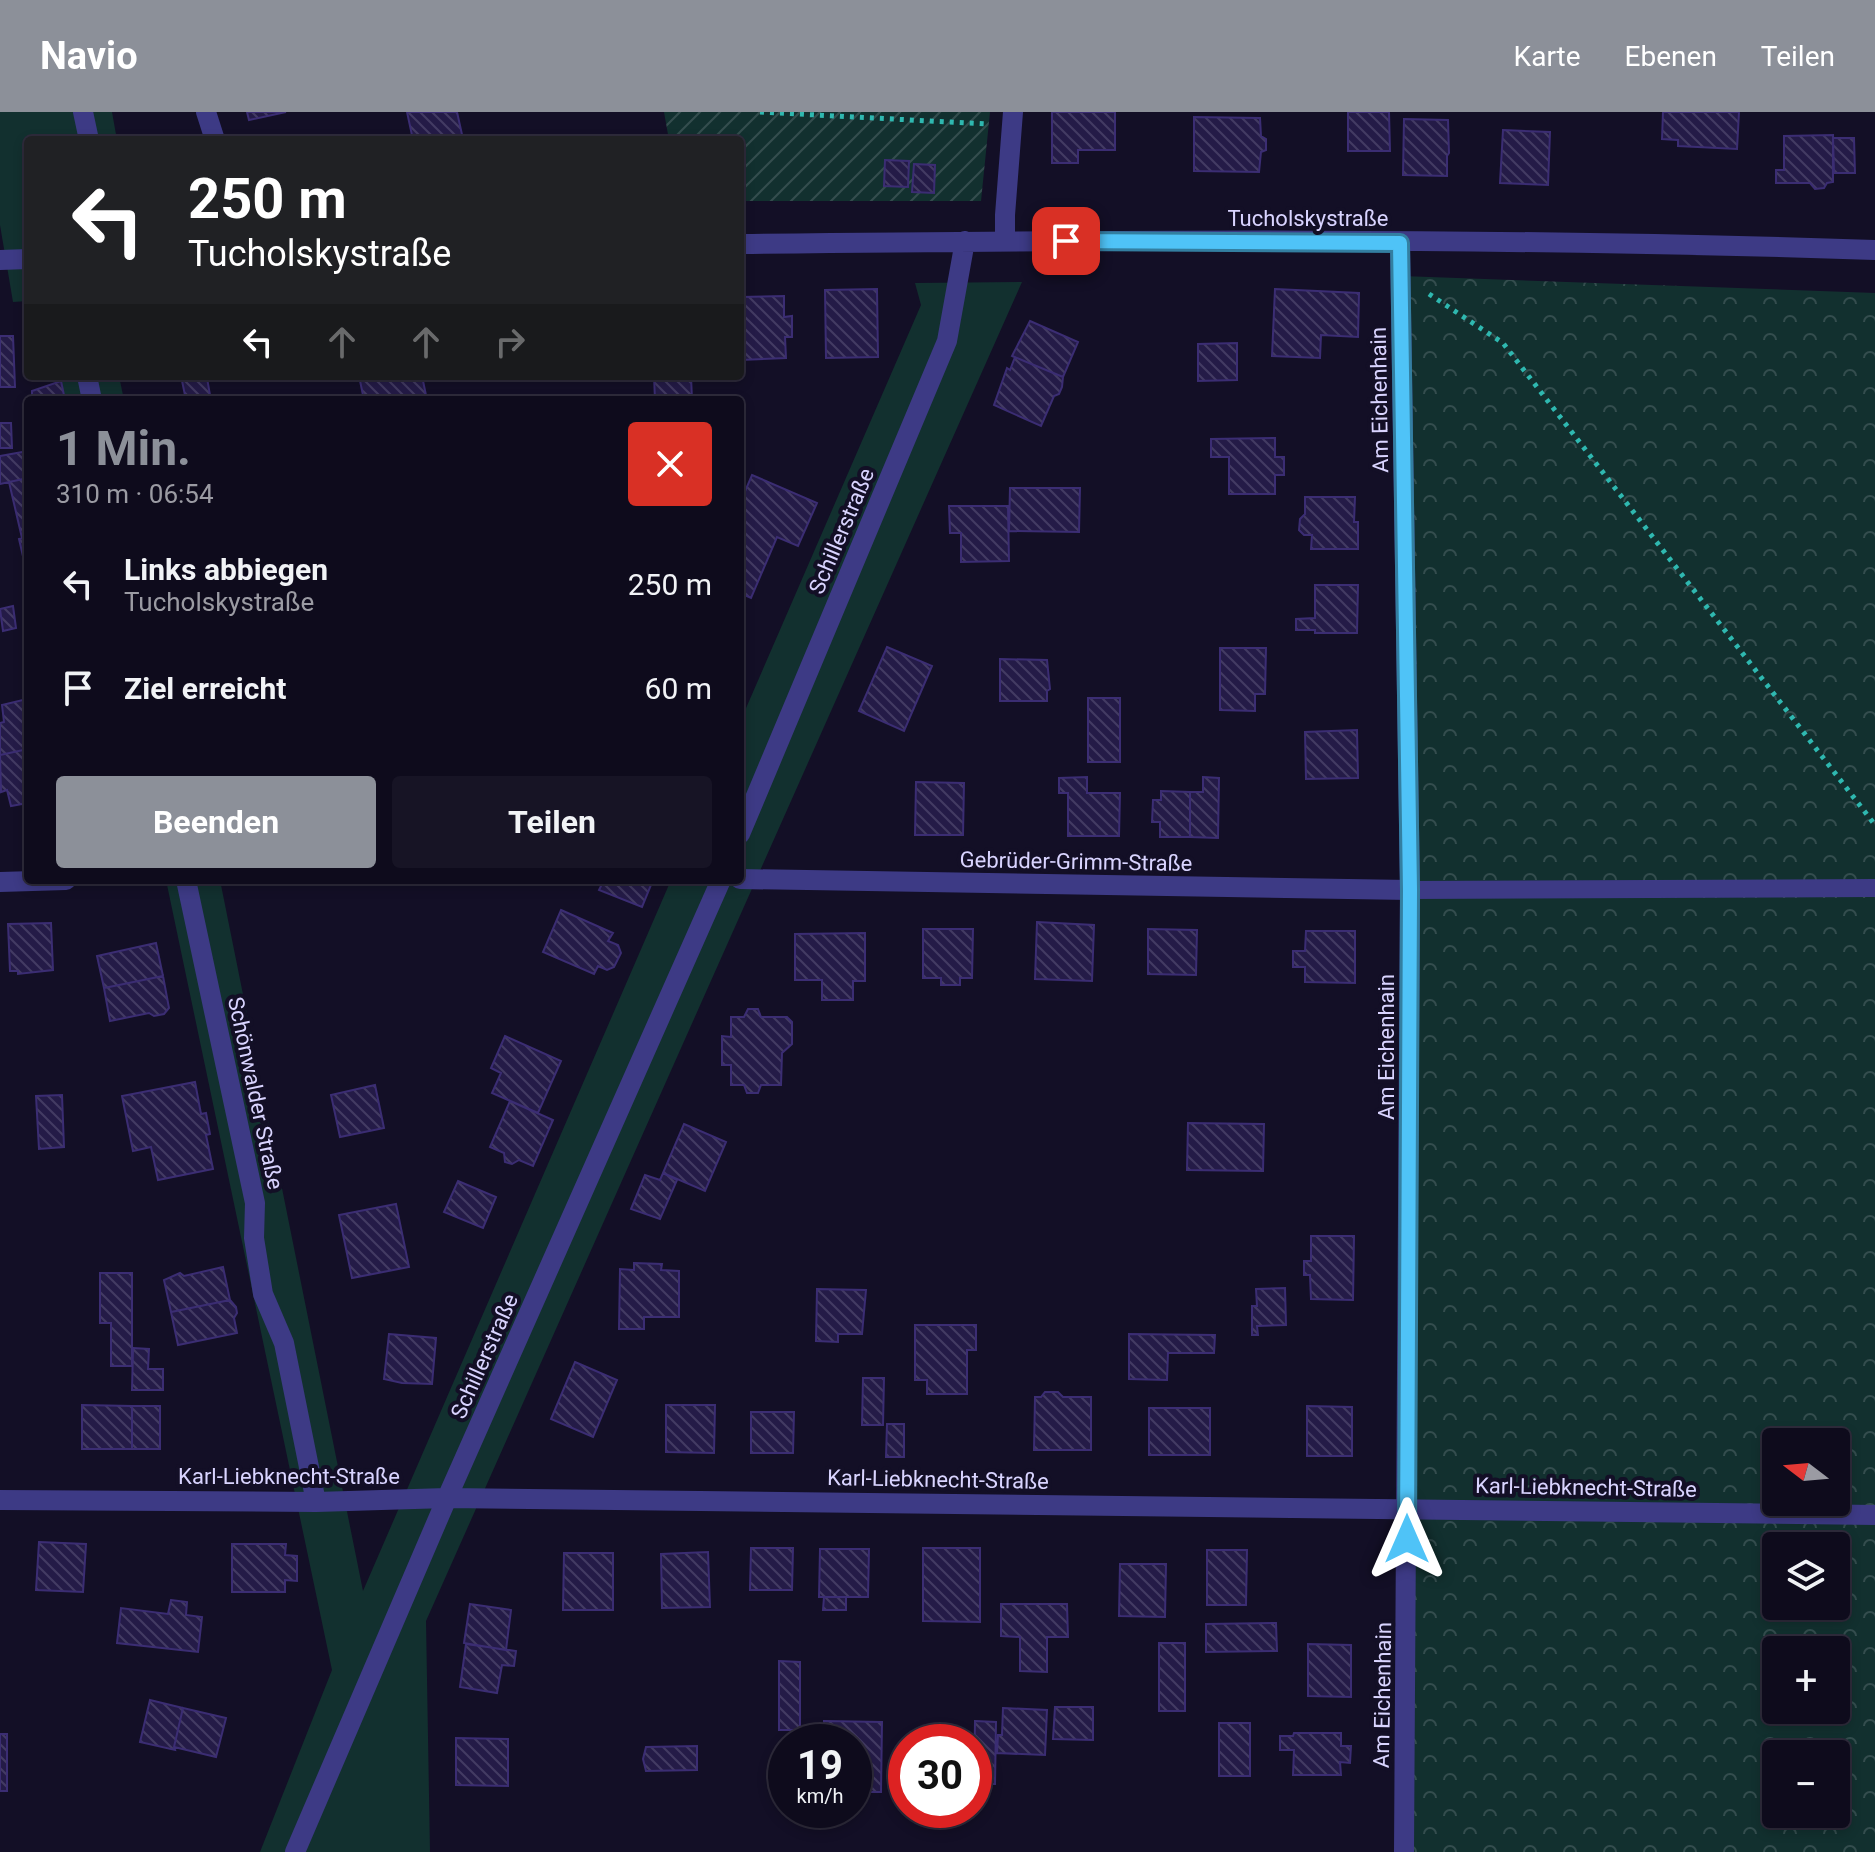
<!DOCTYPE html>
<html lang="de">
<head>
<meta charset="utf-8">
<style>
	body { margin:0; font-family:Roboto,sans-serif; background:#171425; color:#f1f3f6; height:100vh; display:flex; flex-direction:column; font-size:30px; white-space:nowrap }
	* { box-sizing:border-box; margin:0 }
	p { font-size:26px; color:#9b9ba3 }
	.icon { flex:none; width:44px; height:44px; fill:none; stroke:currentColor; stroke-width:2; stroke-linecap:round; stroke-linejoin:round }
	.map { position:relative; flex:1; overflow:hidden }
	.sheet { position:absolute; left:24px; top:284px; width:720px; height:488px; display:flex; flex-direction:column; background:#0e0b1c; border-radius:8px; box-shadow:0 4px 12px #0003,0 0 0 2px #2e2b3b }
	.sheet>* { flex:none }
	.hud { position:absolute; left:24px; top:24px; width:720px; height:244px; border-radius:8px; box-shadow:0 4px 12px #0003,0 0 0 2px #2e2b3b; background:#202124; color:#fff; overflow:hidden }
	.needle { width:52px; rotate:286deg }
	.fabs { position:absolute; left:1762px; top:1316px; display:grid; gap:16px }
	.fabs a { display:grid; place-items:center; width:88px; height:88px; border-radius:8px; background:#0e0b1c; box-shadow:0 4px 12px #0003,0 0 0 2px #2e2b3b; font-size:40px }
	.speed { position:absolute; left:768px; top:1612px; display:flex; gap:16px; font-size:40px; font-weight:700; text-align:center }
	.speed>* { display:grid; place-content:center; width:104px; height:104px; border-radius:50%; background:#0e0b1c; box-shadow:0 4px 12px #0003,0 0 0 2px #2e2b3b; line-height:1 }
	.speed small { font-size:20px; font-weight:400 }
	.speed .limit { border:12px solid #d22; background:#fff; color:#111 }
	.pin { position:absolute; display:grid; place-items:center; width:68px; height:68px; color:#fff; margin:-34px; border-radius:16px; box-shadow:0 4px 12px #0006 }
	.me { position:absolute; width:88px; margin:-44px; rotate:0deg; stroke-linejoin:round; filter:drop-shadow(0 0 6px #0008) }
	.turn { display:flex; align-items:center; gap:28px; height:168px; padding:0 32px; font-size:36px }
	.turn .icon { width:104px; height:104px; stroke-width:2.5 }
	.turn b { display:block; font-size:56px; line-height:68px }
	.lanes { display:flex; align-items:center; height:76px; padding:0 32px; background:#0003; justify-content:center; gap:40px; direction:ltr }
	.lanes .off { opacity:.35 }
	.round { display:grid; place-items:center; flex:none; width:84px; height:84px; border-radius:8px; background:#171425 }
	.headline { display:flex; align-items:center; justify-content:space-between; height:136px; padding:0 32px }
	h1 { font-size:48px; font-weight:700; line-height:60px; color:#8c9099 }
	.action { display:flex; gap:16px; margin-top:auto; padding:16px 32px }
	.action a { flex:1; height:92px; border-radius:8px; background:#8c9099; color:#fff; font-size:32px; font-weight:700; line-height:92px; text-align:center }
	.action a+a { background:#171425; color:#f1f3f6 }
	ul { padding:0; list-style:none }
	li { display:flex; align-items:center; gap:24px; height:104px; padding:0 32px }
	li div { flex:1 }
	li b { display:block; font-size:30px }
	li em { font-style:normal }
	header { display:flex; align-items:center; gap:48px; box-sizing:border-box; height:112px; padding:0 40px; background:#8c9099; color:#fff }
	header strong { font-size:38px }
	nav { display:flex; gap:44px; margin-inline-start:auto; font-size:28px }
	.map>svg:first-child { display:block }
	.grass { fill:#12302f }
	.forest { fill:url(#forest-crowns); fill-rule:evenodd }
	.garden { fill:url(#garden-furrows) }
	.building { fill:url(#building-back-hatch); stroke:#3b2d73; stroke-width:2 }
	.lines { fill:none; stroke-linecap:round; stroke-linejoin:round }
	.path { stroke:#2fb8b0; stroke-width:5; stroke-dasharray:4 6; stroke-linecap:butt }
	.service { stroke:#3d3a85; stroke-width:18 }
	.minor { stroke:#3d3a85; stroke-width:20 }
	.route-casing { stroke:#337fa1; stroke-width:20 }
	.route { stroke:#4fc3f7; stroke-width:14 }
	.labels { text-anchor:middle; stroke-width:8; stroke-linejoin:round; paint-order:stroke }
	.street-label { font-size:22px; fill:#d9d4ff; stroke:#130f26 }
</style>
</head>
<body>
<header>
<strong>Navio</strong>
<nav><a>Karte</a><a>Ebenen</a><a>Teilen</a></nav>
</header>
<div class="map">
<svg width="1875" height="1740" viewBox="0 0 1875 1740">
	<defs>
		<pattern id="forest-crowns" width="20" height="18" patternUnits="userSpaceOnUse" patternTransform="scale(2)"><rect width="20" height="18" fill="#12302f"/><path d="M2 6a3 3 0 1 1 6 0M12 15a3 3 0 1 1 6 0" fill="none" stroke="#344d4e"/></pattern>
		<pattern id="garden-furrows" width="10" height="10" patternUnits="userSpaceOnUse" patternTransform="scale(2)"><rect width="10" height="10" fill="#12302f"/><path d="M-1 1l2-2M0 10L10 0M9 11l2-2" fill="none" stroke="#344d4e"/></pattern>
		<pattern id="building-back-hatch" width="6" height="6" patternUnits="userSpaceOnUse" patternTransform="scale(2)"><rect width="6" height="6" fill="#241b47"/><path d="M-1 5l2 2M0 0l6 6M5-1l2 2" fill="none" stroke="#433b63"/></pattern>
	</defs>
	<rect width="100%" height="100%" fill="#130f26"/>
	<!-- grass -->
	<path class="grass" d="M0,0H112L117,28H28V189L13,190L0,113Z
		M1022,170L426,1509L430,1740H260L332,1558L166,768H220L363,1479L671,768H740V610L921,193L915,171Z
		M60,264H119L124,288H65Z"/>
	<!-- forest -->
	<path class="forest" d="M1401,164L1875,181V1740H1412ZM1776,1330H1836V1390H1776ZM1776,1434H1836V1494H1776ZM1776,1538H1836V1598H1776ZM1776,1642H1836V1702H1776Z"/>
	<!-- garden -->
	<path class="garden" d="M664,0H990L981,89H740V28H669Z"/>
	<!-- building -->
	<path class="building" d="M247,0H286L249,8Z
		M407,0H457L463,27L413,28Z
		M1052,0H1115V38H1078V51H1052Z
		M1348,0H1389L1390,39H1348Z
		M1663,0H1739L1737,37L1678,34V28L1662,27Z
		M1194,5L1260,6L1261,24L1266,27V38L1261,40L1259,60L1194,59Z
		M1404,7L1448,8L1449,41L1447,44V64L1403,63Z
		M1503,18L1550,20L1548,73L1500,71Z
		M1833,23V70L1827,71L1824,76L1815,77L1810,71H1776V58H1784V24Z
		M1833,26H1854L1855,61H1834Z
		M885,48L909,49L908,75L884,74Z
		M914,52L935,53L934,81L912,80Z
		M877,177L878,245L826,246L825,178Z
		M1275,177L1359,181L1358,225L1321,223L1320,246L1272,244Z
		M784,184V205L792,204V225H785L786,246L741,248L740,185Z
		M1030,209L1078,230L1063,265L1012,244Z
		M0,224H13L15,275H0Z
		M1237,231V268L1198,269V232Z
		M1012,244L1063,265L1062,275L1059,282L1054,284L1041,314L994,293L1007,256L1010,258L1015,245Z
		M181,264H217L207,266L210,283L186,288Z
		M359,264H422L427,288H364Z
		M447,264H495V269H447Z
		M654,264H691L692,288H655Z
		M61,269L65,288H32V279Z
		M0,311H11L12,336H0Z
		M1275,326V345H1284V363H1275V382H1229V345H1211V327Z
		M28,339V366L0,372V344Z
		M752,363L817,391L798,434L777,425L751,486L740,481V391Z
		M28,366V425L22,426L9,370Z
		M1010,376H1080L1079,420L1009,419Z
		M1305,385H1355L1354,410H1358V437H1311L1312,423H1304L1299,418L1300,407L1305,402Z
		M949,394H1008L1009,449L961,450V421H950Z
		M28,425V466L19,427Z
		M1315,473H1358L1357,521H1315V518H1296V507L1315,506Z
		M13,494L16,516L3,519L0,497Z
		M887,535L932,554L904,619L859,599Z
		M1220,536H1266L1265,582H1255V599L1220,598Z
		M1000,547L1047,548L1050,577L1047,579V589H1000Z
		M1088,586H1120V650H1088Z
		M27,587L28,637L0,643V611L4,610L2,593Z
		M1357,618L1358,666L1306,667L1305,620Z
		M28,637V691L11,694L7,678L1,680L0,643Z
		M1087,665V681H1120L1119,724H1068V681H1059V666Z
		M1203,665L1219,666L1218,726L1190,725V680H1203Z
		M916,670L964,671L963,723H915Z
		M1161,679L1190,680V725H1160V710H1152L1153,688H1161Z
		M604,768H653L642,795L599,778Z
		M561,798L613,821L608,829L618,833L621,841L614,855L607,858L598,854L594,862L543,840Z
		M1037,810L1094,813L1092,869L1035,867Z
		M51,811L53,858L18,862V859H10L8,812Z
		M923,817H973L972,866H960V873H941V866H923Z
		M1148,817L1197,818L1196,863L1148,862Z
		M1306,819H1355V871L1305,870V855H1293V839H1305Z
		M865,821V869H853V888H822V868H795V822Z
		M156,831L163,864L104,876L97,844Z
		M163,864L169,896L164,902L154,904L149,901L110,909L104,876Z
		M748,897H758L761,905H787L792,910V932L782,941L781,973H761L758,981H747L744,973H731V953H722V924L731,925V905H744Z
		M505,924L561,949L538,1001L492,981L501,961L491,956Z
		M195,970L201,1002L206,1001L210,1022L206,1023L213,1057L158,1068L151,1035L133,1039L122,984Z
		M375,973L384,1016L340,1025L331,983Z
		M62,983L64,1035L39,1037L36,984Z
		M510,989L553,1008L533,1054L519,1048L512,1052L505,1050L504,1041L490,1035Z
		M1188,1011L1264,1012L1263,1059L1187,1058Z
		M684,1012L726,1030L705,1079L663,1061Z
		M663,1061L677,1068L660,1107L631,1097L645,1063L660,1068Z
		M458,1069L496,1085L483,1116L444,1100Z
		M396,1092L409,1155L352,1166L339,1103Z
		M1311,1124H1354L1353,1188L1311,1187L1310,1163H1304V1149H1311Z
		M634,1151L662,1152L661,1158L679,1159V1205H644V1217H619L620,1157L634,1158Z
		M223,1155L230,1188L171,1200L164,1168L180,1161L184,1164Z
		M100,1161H132V1254H111V1211H100Z
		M1285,1176L1286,1213L1257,1214L1258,1223H1252V1194H1257L1256,1177Z
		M817,1177L866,1178L862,1222H838V1230L816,1229Z
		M230,1188L236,1195L237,1201L234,1206L237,1221L178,1233L171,1200Z
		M915,1213H976V1238H967V1282H927V1268H915Z
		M389,1222L436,1226L432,1272L402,1271L384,1267Z
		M1129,1222L1215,1223L1214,1241H1168L1167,1268L1129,1267Z
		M133,1236L149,1237L148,1257H163V1278H132Z
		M575,1250L617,1268L593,1325L551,1307Z
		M863,1266H884L883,1313H862Z
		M1045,1280H1058L1063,1285H1091V1338H1034L1035,1285H1041Z
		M82,1293L132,1294V1337H82Z
		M666,1293H715L714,1341L666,1340Z
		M132,1294H160V1337H132Z
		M1307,1294L1352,1295V1344H1307Z
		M1149,1296H1210V1343H1149Z
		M751,1300H794L793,1341H751Z
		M887,1312H904V1345H886Z
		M39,1430L86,1432L83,1480L36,1478Z
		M232,1432H286L285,1443L297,1444V1469L285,1468V1480H232Z
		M751,1436H793L792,1478H750Z
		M923,1436H980V1510L923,1509Z
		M820,1437H869L868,1485H819Z
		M1207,1438H1247L1246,1493H1207Z
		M708,1440L710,1495L662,1496L661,1442Z
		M564,1441H613V1498H563Z
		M1120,1452H1166L1165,1505L1119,1504Z
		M824,1485H846V1498H823Z
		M171,1488L187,1490L186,1503L202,1505L198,1540L117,1531L121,1496L168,1502Z
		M470,1492L511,1498L506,1538L464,1531Z
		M1001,1492H1067L1068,1525H1047V1560L1020,1559V1525L1001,1524Z
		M1276,1511L1277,1539L1206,1540V1512Z
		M1159,1531H1185V1599H1159Z
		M466,1532L516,1539L514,1554L502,1553L497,1581L460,1575Z
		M1308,1532L1351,1533V1585L1308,1584Z
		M779,1549L800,1550V1618H779Z
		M150,1588L183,1596L174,1635L175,1638L140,1630Z
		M1055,1595H1093V1628L1053,1627Z
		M183,1596L226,1606L216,1645L174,1635Z
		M1003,1596L1047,1598L1045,1643L997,1641L998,1623H1002Z
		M824,1609L882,1610L881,1680H854V1630H824Z
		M975,1609L996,1610L995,1672H974Z
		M1219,1611H1250V1664H1219Z
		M1294,1621H1341V1634H1351L1350,1651L1340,1650L1341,1663H1293L1294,1638H1280V1624H1293Z
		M0,1622H7V1679H0Z
		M456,1626L508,1627V1674L456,1673Z
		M697,1634V1658L646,1659L643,1647L646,1635Z"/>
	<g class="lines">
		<!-- path -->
		<path class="path" d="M760,0L987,12
			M1429,182L1503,231L1875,713"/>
		<!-- service -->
		<path class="service" d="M1410,778L1875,776"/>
		<!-- minor -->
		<path class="minor" d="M83,0L89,28
			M206,0L215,28
			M1005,129V103L1013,0
			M1400,131L1410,778L1404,1740
			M740,132C1117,128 1498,125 1875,138
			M0,148L28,147
			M87,264L92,288
			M740,722L947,229L965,129
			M740,767L1410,778
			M186,768L255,1091L254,1126L263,1182L284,1231L316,1390
			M0,770L66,768
			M0,1388L316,1390L447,1386L1875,1403
			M295,1740L447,1386L721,768"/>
	</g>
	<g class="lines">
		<defs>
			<path id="route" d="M1066,129L1400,131L1410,778L1407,1427"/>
		</defs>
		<!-- route casing -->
		<use href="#route" class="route-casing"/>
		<!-- route -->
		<use href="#route" class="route"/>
	</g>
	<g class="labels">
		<!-- street labels -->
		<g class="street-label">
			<text x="1308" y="114">Tucholskystraße</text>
			<text transform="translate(1379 288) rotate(-91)" y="8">Am Eichenhain</text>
			<text transform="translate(841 419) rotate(-67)" y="8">Schillerstraße</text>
			<text transform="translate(1076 749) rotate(1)" y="8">Gebrüder-Grimm-Straße</text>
			<text transform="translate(1386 935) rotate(-90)" y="8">Am Eichenhain</text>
			<text transform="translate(256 981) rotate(78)" y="8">Schönwalder Straße</text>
			<text transform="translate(484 1244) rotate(-66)" y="8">Schillerstraße</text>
			<text x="289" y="1372">Karl-Liebknecht-Straße</text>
			<text transform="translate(938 1367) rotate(1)" y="8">Karl-Liebknecht-Straße</text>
			<text transform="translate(1586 1375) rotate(1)" y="8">Karl-Liebknecht-Straße</text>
			<text transform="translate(1382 1583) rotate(-89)" y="8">Am Eichenhain</text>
		</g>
	</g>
</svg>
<div class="fabs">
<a><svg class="needle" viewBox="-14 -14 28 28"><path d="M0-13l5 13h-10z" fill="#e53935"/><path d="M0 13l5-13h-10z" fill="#9b9ba3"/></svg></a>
<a><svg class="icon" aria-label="layers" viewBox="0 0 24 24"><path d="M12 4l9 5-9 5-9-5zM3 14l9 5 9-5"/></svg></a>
<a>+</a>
<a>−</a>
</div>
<div class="speed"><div>19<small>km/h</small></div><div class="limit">30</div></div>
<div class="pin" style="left:1066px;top:129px;background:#d93025"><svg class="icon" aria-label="arrive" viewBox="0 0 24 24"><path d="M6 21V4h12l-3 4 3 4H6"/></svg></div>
<svg class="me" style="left:1407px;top:1427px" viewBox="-20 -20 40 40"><path d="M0-17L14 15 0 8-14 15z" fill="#4fc3f7" stroke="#fff" stroke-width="4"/></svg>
<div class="hud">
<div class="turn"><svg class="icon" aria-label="left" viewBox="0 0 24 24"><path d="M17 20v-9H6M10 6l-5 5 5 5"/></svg><div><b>250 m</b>Tucholskystraße</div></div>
<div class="lanes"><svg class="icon" aria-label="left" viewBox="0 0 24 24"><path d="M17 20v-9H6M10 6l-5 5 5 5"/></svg><svg class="icon off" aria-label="ahead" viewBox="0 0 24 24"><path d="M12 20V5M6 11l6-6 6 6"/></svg><svg class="icon off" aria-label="ahead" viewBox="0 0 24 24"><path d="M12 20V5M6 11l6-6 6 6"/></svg><svg class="icon off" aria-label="right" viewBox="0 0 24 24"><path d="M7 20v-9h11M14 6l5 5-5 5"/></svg></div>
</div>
<section class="sheet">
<div class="headline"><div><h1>1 Min.</h1><p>310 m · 06:54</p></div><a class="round" style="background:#d93025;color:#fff"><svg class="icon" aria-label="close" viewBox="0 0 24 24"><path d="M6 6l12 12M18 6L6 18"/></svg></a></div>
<ul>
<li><svg class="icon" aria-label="left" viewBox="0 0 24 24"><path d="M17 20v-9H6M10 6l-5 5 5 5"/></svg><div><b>Links abbiegen</b><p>Tucholskystraße</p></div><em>250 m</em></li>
<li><svg class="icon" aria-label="arrive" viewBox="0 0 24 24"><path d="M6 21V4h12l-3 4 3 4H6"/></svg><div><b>Ziel erreicht</b></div><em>60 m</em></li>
</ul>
<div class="action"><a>Beenden</a><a>Teilen</a></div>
</section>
</div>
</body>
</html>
